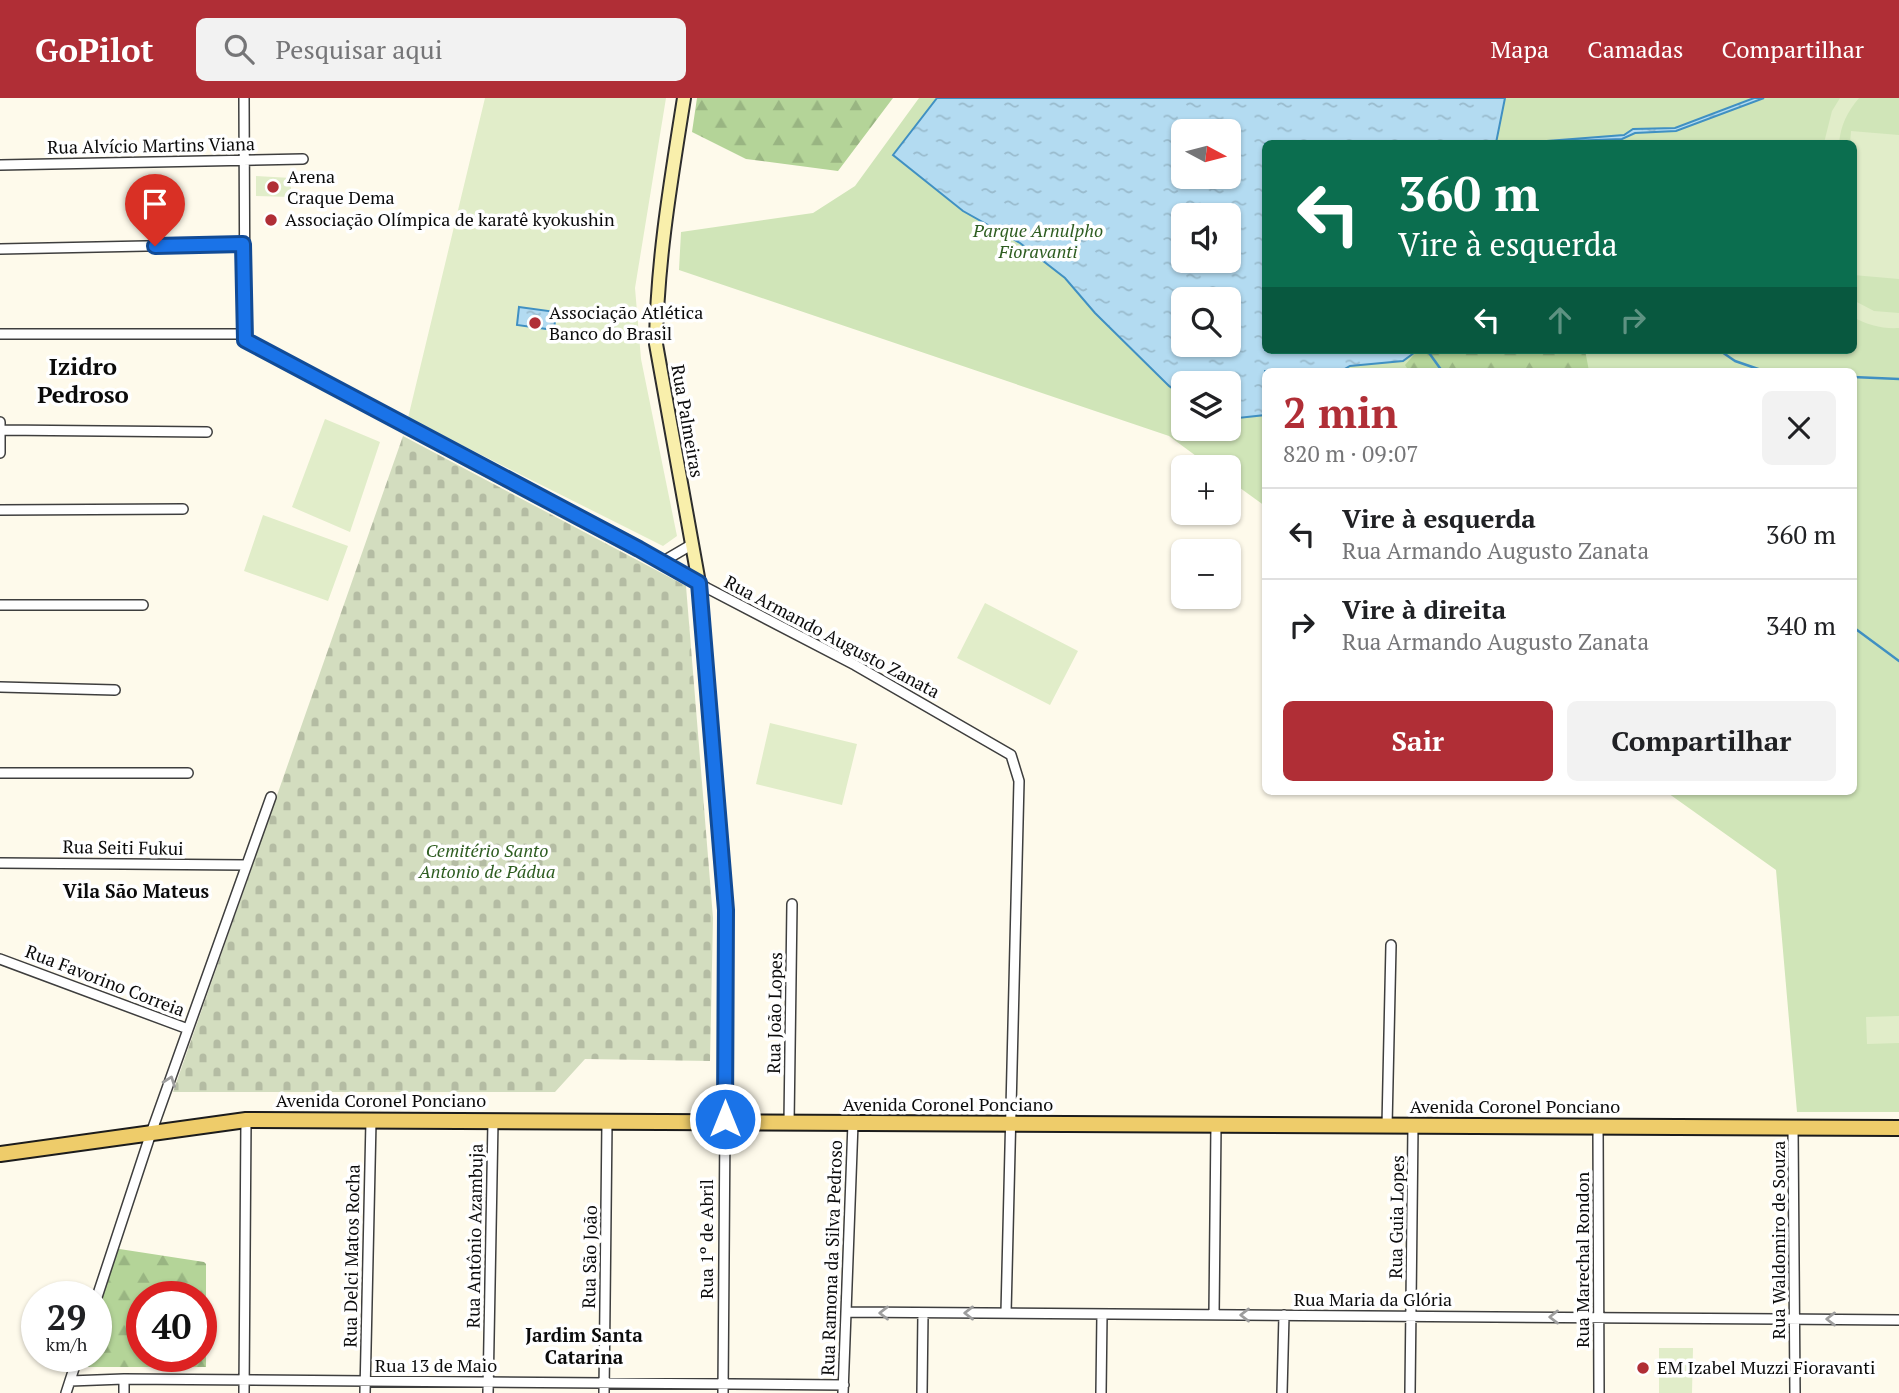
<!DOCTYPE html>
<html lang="pt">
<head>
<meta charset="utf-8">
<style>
	body { margin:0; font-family:"PT Serif",serif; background:#f2f2f2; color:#202124; height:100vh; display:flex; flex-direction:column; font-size:26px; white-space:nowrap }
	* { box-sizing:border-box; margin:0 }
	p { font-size:23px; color:#757577 }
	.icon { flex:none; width:38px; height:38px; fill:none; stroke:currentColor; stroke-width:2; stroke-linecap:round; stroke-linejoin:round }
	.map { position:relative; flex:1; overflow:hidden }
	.sheet { position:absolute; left:1262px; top:270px; width:595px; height:427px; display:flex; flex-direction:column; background:#fff; border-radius:10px; box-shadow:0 2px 5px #0004 }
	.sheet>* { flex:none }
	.guide { position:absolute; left:1262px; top:42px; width:595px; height:214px; border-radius:10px; box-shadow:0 2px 5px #0004; background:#0b6e4f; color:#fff; overflow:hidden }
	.needle { width:46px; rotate:97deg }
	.controls { position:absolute; left:1171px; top:21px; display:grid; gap:14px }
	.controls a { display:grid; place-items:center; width:70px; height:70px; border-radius:10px; background:#fff; box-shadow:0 2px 5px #0004; font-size:35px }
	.speed { position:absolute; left:21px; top:1183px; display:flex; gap:14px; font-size:35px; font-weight:700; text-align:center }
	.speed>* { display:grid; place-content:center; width:91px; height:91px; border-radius:50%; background:#fff; box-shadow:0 2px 5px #0004; line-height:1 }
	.speed small { font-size:18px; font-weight:400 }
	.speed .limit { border:10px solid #d22; background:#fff; color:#111 }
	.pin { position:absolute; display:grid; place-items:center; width:60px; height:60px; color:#fff; margin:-72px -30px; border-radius:50% 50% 50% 0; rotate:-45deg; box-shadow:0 0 7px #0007 }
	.pin .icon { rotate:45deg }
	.me { position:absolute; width:77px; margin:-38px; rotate:0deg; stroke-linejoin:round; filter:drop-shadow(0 0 5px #0008) }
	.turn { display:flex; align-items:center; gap:24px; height:147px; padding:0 21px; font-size:32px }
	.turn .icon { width:91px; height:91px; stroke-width:2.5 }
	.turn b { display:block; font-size:49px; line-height:60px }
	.lanes { display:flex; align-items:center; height:66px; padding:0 21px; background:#0003; justify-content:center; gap:35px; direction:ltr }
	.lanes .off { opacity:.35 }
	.round { display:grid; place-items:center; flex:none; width:74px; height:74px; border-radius:10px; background:#f2f2f2 }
	.head { display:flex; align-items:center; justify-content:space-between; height:119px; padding:0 21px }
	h1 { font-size:42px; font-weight:700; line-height:52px; color:#b02e36 }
	.cta { display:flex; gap:14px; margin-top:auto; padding:14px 21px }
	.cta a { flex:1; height:80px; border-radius:10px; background:#b02e36; color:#fff; font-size:28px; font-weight:700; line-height:80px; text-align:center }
	.cta a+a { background:#f2f2f2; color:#202124 }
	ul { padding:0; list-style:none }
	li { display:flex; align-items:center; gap:21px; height:91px; padding:0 21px; border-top:2px solid #e0e0e0 }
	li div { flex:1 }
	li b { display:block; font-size:26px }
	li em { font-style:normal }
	header { display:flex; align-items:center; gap:42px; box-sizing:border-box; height:98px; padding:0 35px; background:#b02e36; color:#fff }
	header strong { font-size:33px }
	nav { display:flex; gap:38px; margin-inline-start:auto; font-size:24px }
	.search { width:490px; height:63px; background:#f2f2f2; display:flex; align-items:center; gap:18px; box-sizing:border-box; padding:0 24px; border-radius:10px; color:#757577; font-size:26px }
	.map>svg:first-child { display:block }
	.grass { fill:#d0e5b8; fill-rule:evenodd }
	.forest { fill:url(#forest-firs); fill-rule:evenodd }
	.cemetery { fill:url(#cemetery-stones) }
	.pitch { fill:#e1edc9 }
	.water { fill:url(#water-ripples); stroke:#4090c2; stroke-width:2; fill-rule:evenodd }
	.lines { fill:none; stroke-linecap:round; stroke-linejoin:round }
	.stream { stroke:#4090c2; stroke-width:2.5 }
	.street-casing { stroke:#3e3e3e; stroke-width:12 }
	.secondary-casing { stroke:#2d2d2d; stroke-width:16 }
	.primary-casing { stroke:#1c1c1c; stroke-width:18 }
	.street { stroke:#fff; stroke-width:9 }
	.secondary { stroke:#f9efab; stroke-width:12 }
	.primary { stroke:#eecc6a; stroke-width:14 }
	.oneway { stroke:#9d9d9d }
	.route-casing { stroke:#114b97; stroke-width:18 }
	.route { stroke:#1a73e8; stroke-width:12 }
	.poi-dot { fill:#b02e36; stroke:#fff; stroke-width:2.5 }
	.labels { text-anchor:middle; stroke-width:7; stroke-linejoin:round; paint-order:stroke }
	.street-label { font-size:18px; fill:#0b0b0b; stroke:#fff }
	.poi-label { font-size:18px; fill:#0b0b0b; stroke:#fff; text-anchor:start }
	.park-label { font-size:18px; font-style:italic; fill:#2e5d21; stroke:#fff }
	.neighbourhood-label { font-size:19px; font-weight:bold; fill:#0b0b0b; stroke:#fff }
	.district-label { font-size:24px; font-weight:bold; fill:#0b0b0b; stroke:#fff }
</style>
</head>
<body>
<header>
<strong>GoPilot</strong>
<div class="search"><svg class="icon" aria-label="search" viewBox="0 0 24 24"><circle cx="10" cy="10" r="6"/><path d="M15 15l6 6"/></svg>Pesquisar aqui</div>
<nav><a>Mapa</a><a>Camadas</a><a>Compartilhar</a></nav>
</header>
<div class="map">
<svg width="1899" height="1295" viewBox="0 0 1899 1295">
	<defs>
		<pattern id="forest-firs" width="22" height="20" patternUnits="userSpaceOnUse" patternTransform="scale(1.75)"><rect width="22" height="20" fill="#b4d498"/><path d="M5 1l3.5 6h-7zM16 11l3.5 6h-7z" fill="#99b582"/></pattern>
		<pattern id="cemetery-stones" width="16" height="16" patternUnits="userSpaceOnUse" patternTransform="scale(1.75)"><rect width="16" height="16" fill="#d3ddbf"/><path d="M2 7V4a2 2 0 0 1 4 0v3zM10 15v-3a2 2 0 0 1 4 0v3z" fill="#b4bca3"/></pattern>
		<pattern id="water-ripples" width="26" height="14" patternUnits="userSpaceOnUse" patternTransform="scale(1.75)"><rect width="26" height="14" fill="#b3dbf1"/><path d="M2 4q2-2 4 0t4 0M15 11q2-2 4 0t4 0" fill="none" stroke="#99bbcd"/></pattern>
	</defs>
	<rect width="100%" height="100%" fill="#fefaeb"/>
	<!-- grass -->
	<path class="grass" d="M919,0H1899V1014H1797L1776,772L1665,693H1853V273H1265V408L1229,382L1228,369H1211L1169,338L679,172L681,134L813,115L855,88ZM1183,33H1228V79H1183ZM1265,46H1853V252H1265ZM1183,117H1228V163H1183ZM1183,201H1228V247H1183ZM1183,285H1228V331H1183Z"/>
	<!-- forest -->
	<path class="forest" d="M697,0H893L838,73L746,61L692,34Z
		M1418,252H1585L1589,273H1409L1405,267Z
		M113,1150L204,1164L206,1166V1269H78L76,1258H96V1200ZM142,1199H201V1258H142Z"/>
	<!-- cemetery -->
	<path class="cemetery" d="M403,338L686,488L713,820L710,963L585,961L555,994H173Z"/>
	<!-- pitch -->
	<path class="pitch" d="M485,0H666L635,190L641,261L677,438L663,448L408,320Z
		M1840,0H1859C1847,14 1841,27 1839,45H1824L1832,13Z
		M1851,33L1899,37V181L1853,177V46L1850,45Z
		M256,78L291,80V99L256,98Z
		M1853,202L1874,213L1899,215V230C1883,231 1867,227 1853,219Z
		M325,321L380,344L350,434L292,409Z
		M263,417L348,448L328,503L244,473Z
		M985,505L1078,553L1050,607L957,560Z
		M770,625L857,646L842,707L756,686Z
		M1899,918V945L1867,946L1866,919Z
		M1659,1250H1693L1692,1295H1659Z"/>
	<!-- water -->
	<path class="water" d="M937,0H1505L1496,45L1265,46V252H1418L1403,263L1350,268L1341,273H1265V317L1229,321L1228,285H1183V298L1169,288L1095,215L1065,180L1020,145L963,113L893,57ZM1183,33H1228V79H1183ZM1183,117H1228V163H1183ZM1183,201H1228V247H1183Z
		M1754,0H1764L1676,33L1635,35L1622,41L1520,45L1624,37L1633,31L1675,30Z
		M519,209L556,214L554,232L517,227Z"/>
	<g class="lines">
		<!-- stream -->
		<path class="stream" d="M1427,252L1442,273
			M1719,252L1735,263L1764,273
			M1853,279L1899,281
			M1853,529L1899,563"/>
		<defs>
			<path id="street" d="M244,0L245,241L662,464L707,490L855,567L1011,657L1019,683L1006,1215
				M0,67L303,61
				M0,151L243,146
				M0,236H243
				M0,324V355
				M0,332L207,334
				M0,412L183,411
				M662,464L691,447
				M0,507H143
				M0,589L115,592
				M0,675H188
				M0,765L246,767
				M0,861L188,931
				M789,1025L792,806
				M1387,1028L1391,847
				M1598,1029L1599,1295
				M1793,1030L1795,1295
				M96,1202L150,1038L271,699
				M846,1214L1899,1222
				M1214,1217L1216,1027
				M70,1283L124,1281L844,1287
				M66,1295L78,1258
				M124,1295V1281
				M244,1295L246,1022
				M365,1295L371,1023
				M488,1295L493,1023
				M604,1295L607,1024
				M723,1295L725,1025
				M843,1295L853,1025
				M922,1295L923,1215
				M1101,1295L1102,1216
				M1282,1295L1284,1217
				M1410,1295L1413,1028"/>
			<path id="secondary" d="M684,0C671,82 657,163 656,246L699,485L702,521L726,812L725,1025"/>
			<path id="primary" d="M0,1056L246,1022L1899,1030"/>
		</defs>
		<!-- street casing -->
		<use href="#street" class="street-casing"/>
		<!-- secondary casing -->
		<use href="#secondary" class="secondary-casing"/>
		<!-- primary casing -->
		<use href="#primary" class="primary-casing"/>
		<!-- street -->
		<use href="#street" class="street"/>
		<!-- secondary -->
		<use href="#secondary" class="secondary"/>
		<!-- primary -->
		<use href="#primary" class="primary"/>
	</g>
	<!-- one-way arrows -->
	<defs><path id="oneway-chevron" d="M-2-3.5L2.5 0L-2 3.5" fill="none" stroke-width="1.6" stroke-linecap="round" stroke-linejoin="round" transform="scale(1.75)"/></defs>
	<g class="oneway">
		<use href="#oneway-chevron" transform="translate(170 983) rotate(-70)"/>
		<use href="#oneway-chevron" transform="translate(884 1215) rotate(-180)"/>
		<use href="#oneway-chevron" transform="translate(969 1215) rotate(-180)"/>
		<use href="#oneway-chevron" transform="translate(1245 1217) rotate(-180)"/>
		<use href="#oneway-chevron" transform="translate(1554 1219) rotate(-180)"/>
		<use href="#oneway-chevron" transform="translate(1831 1221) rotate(-180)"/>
	</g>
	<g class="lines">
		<defs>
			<path id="route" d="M155,148L243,146L245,242L639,451L699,485L726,812L725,1021"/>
		</defs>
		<!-- route casing -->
		<use href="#route" class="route-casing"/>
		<!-- route -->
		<use href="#route" class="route"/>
	</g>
	<!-- markers -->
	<g class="poi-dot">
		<circle cx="273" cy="89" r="7"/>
		<circle cx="271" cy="122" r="7"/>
		<circle cx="535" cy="225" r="7"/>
		<circle cx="1643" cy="1270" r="7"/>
	</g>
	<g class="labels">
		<!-- street labels -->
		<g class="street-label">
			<text transform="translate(151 48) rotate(-1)" y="6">Rua Alvício Martins Viana</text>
			<text transform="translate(687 323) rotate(80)" y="6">Rua Palmeiras</text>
			<text transform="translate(832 539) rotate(28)" y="6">Rua Armando Augusto Zanata</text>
			<text transform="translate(123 750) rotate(1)" y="6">Rua Seiti Fukui</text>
			<text transform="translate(105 883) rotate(21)" y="6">Rua Favorino Correia</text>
			<text transform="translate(775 915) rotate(-89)" y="6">Rua João Lopes</text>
			<text x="381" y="1009">Avenida Coronel Ponciano</text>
			<text x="948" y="1013">Avenida Coronel Ponciano</text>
			<text x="1515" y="1015">Avenida Coronel Ponciano</text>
			<text transform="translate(1397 1119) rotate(-89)" y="6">Rua Guia Lopes</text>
			<text transform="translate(475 1138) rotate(-89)" y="6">Rua Antônio Azambuja</text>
			<text transform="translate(707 1141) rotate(-90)" y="6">Rua 1º de Abril</text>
			<text transform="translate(1779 1142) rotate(-90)" y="6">Rua Waldomiro de Souza</text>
			<text transform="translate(352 1158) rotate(-89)" y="6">Rua Delci Matos Rocha</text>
			<text transform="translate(590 1159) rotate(-89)" y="6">Rua São João</text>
			<text transform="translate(832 1160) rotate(-88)" y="6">Rua Ramona da Silva Pedroso</text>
			<text transform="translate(1583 1162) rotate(-90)" y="6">Rua Marechal Rondon</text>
			<text x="1373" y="1208">Rua Maria da Glória</text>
			<text x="436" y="1274">Rua 13 de Maio</text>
		</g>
		<!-- poi labels -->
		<g class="poi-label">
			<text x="287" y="85">Arena<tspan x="287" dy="21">Craque Dema</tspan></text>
			<text x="285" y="128">Associação Olímpica de karatê kyokushin</text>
			<text x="549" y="221">Associação Atlética<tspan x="549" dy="21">Banco do Brasil</tspan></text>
			<text x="1657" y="1276">EM Izabel Muzzi Fioravanti</text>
		</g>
		<!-- park labels -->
		<g class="park-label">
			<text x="1038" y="139">Parque Arnulpho<tspan x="1038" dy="21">Fioravanti</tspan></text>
			<text x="487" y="759">Cemitério Santo<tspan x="487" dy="21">Antonio de Pádua</tspan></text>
		</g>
		<!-- neighbourhood labels -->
		<g class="neighbourhood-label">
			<text x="136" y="800">Vila São Mateus</text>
			<text x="584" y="1244">Jardim Santa<tspan x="584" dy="22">Catarina</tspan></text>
		</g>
		<!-- district labels -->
		<g class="district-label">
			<text x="83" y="277">Izidro<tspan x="83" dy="28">Pedroso</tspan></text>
		</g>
	</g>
</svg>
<div class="controls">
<a><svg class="needle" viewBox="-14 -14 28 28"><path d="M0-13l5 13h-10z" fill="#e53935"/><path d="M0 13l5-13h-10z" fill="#757577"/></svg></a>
<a><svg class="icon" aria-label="sound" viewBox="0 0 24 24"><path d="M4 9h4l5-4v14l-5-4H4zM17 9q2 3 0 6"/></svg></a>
<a><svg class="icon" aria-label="search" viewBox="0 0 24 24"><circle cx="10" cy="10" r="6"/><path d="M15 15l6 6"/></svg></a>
<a><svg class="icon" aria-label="layers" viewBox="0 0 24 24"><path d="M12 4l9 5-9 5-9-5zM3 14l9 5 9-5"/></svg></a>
<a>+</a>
<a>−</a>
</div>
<div class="speed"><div>29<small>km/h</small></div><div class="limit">40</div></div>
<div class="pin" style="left:155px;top:148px;background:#d93025"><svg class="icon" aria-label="arrive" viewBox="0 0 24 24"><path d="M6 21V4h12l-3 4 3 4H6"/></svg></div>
<svg class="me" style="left:725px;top:1021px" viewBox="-20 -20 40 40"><circle r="17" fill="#1a73e8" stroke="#fff" stroke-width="3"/><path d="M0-11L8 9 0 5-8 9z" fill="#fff"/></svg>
<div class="guide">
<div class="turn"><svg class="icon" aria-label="left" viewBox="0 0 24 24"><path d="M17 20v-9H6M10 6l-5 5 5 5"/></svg><div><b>360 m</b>Vire à esquerda</div></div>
<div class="lanes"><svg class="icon" aria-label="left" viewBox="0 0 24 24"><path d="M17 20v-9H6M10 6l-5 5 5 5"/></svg><svg class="icon off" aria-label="ahead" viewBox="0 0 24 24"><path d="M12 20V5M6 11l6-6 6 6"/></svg><svg class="icon off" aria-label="right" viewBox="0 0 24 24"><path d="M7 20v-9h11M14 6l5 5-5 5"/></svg></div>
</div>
<section class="sheet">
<div class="head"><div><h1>2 min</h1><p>820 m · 09:07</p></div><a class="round"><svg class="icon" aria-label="close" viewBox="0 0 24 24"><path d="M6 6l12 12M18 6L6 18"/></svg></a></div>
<ul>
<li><svg class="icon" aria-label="left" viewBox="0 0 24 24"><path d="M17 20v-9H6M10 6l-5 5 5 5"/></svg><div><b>Vire à esquerda</b><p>Rua Armando Augusto Zanata</p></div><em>360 m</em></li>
<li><svg class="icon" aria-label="right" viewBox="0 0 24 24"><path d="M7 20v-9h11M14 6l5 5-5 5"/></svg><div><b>Vire à direita</b><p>Rua Armando Augusto Zanata</p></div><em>340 m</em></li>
</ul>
<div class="cta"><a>Sair</a><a>Compartilhar</a></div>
</section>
</div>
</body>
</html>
